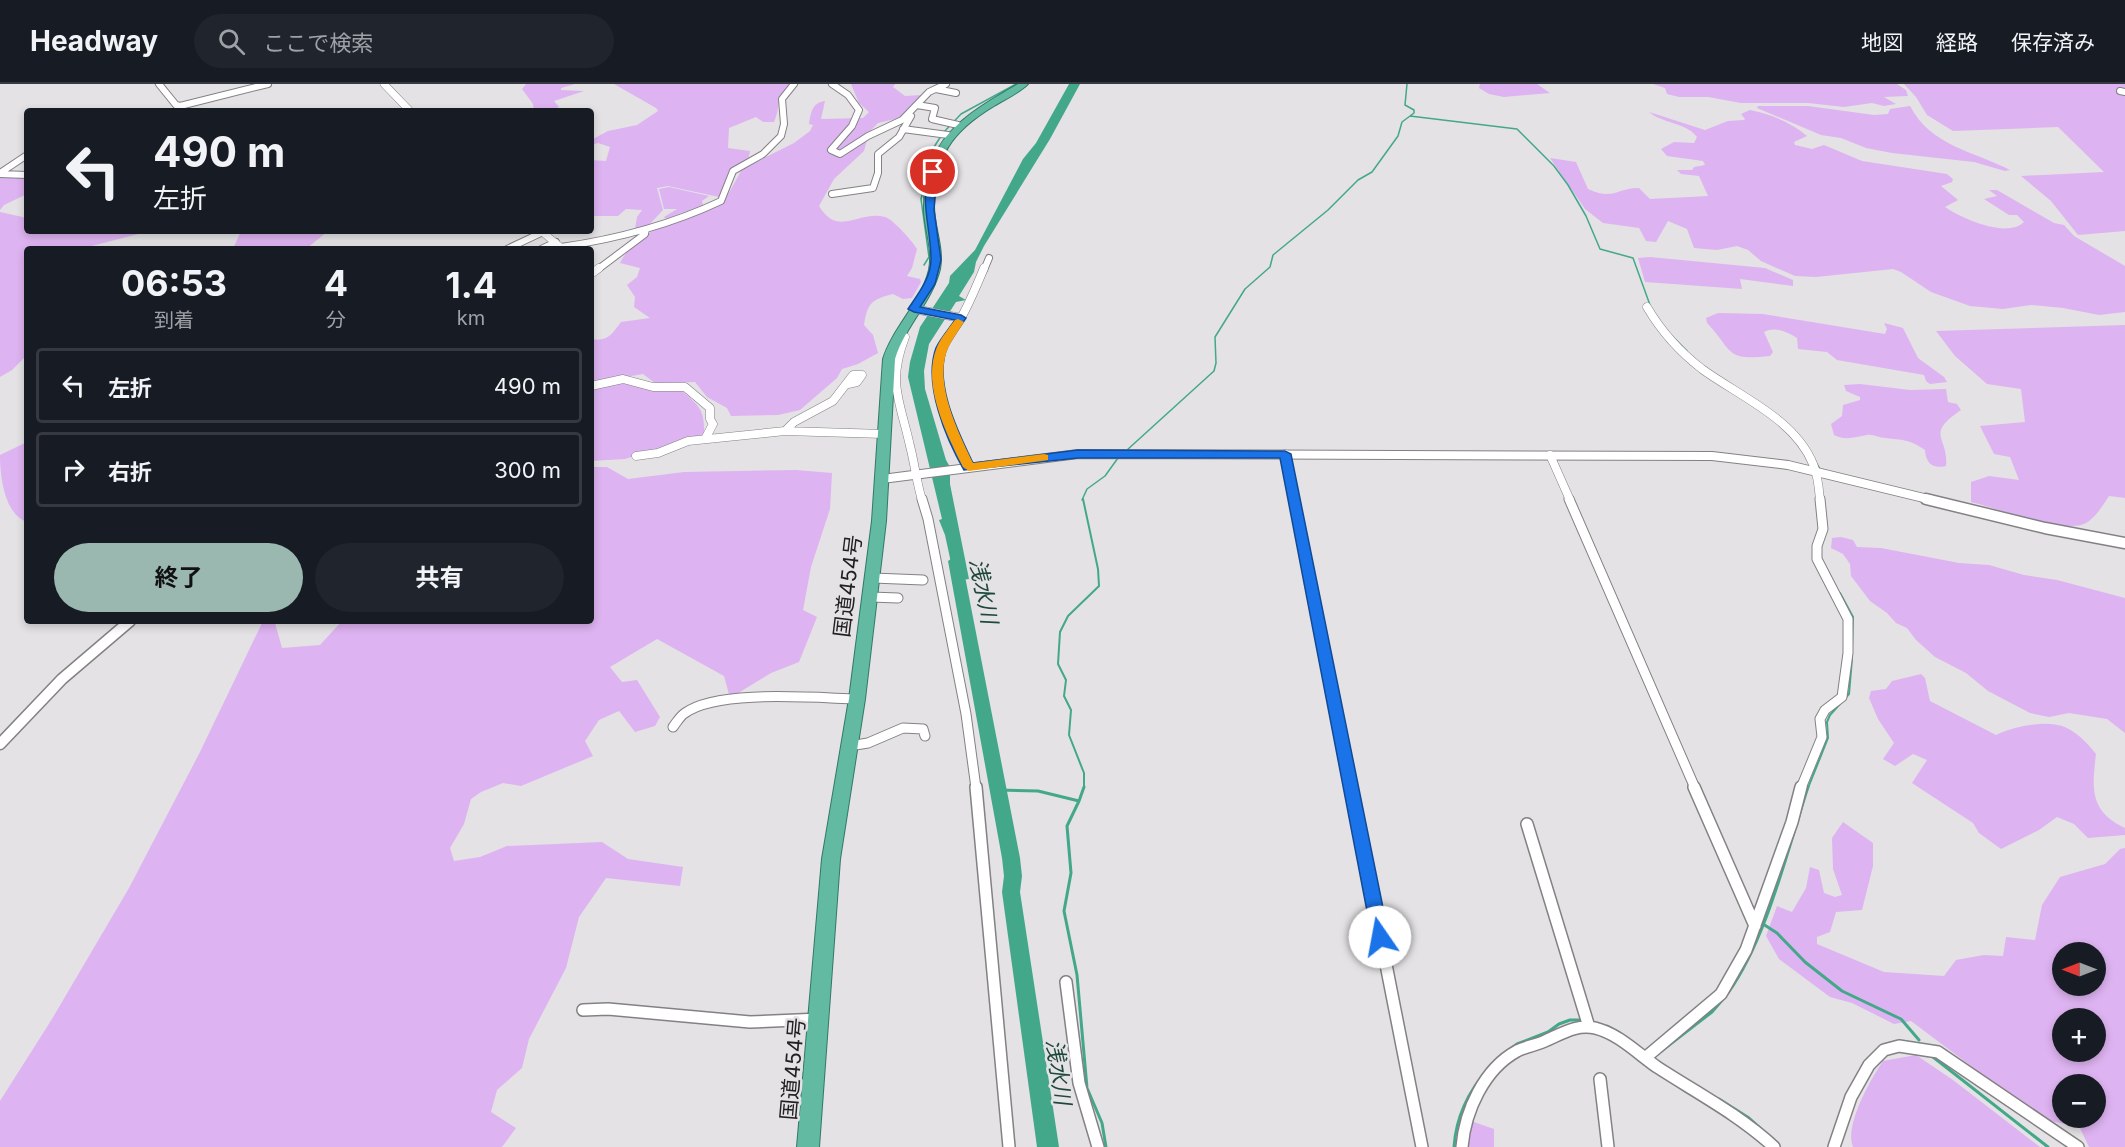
<!DOCTYPE html>
<html lang="ja">
<head>
<meta charset="utf-8">
<style>
	body { margin:0; font-family:Inter,"Noto Sans JP",sans-serif; background:#20242c; color:#f1f3f6; height:100vh; display:flex; flex-direction:column; font-size:22px; white-space:nowrap }
	* { box-sizing:border-box; margin:0 }
	p { font-size:20px; color:#9ea1a6 }
	.icon { flex:none; width:33px; height:33px; fill:none; stroke:currentColor; stroke-width:2; stroke-linecap:round; stroke-linejoin:round }
	.map { position:relative; flex:1; overflow:hidden }
	.details { position:absolute; left:24px; top:162px; width:570px; height:378px; display:flex; flex-direction:column; background:#171b24; border-radius:6px; box-shadow:0 3px 9px #0003 }
	.details>* { flex:none }
	.hud { position:absolute; left:24px; top:24px; width:570px; height:126px; border-radius:6px; box-shadow:0 3px 9px #0003; background:#171b24; color:#f1f3f6; overflow:hidden }
	.needle { width:39px; rotate:270deg }
	.buttons { position:absolute; left:2052px; top:858px; display:grid; gap:12px }
	.buttons a { display:grid; place-items:center; width:54px; height:54px; border-radius:50%; background:#171b24; box-shadow:0 3px 9px #0003; font-size:30px }
	.pin { position:absolute; display:grid; place-items:center; width:51px; height:51px; color:#fff; margin:-26px; border:3px solid #fff; border-radius:50%; box-shadow:0 2px 6px #0007 }
	.me { position:absolute; width:66px; margin:-33px; rotate:348deg; stroke-linejoin:round; filter:drop-shadow(0 0 4px #0008) }
	.turn { display:flex; align-items:center; gap:21px; height:126px; padding:0 30px; font-size:27px }
	.turn .icon { width:78px; height:78px; stroke-width:2.5 }
	.turn b { display:block; font-size:42px; line-height:51px }
	.eta { display:flex; justify-content:space-evenly; align-items:center; height:102px; text-align:center }
	.eta b { font-size:36px; font-weight:700; line-height:42px }
	.button { display:flex; gap:12px; margin-top:auto; padding:12px 30px }
	.button a { flex:1; height:69px; border-radius:36px; background:#9ab8b0; color:#111; font-size:24px; font-weight:700; line-height:69px; text-align:center }
	.button a+a { background:#20242c; color:#f1f3f6 }
	ul { padding:0; list-style:none }
	li { display:flex; align-items:center; gap:18px; height:75px; margin:0 12px 9px; padding:0 18px; border:3px solid #363941; border-radius:6px }
	li div { flex:1 }
	li b { display:block; font-size:22px }
	li em { font-style:normal }
	header { display:flex; align-items:center; gap:36px; box-sizing:border-box; height:84px; padding:0 30px; background:#171b24; border-bottom:2px solid #363941 }
	header strong { font-size:28px }
	nav { display:flex; gap:33px; margin-inline-start:auto; font-size:21px }
	.search { width:420px; height:54px; background:#20242c; display:flex; align-items:center; gap:15px; box-sizing:border-box; padding:0 21px; border-radius:33px; color:#9ea1a6; font-size:22px }
	.map>svg:first-child { display:block }
	.green { fill:#deb3f1; fill-rule:evenodd }
	.water { fill:#43a88a }
	.lines { fill:none; stroke-linecap:round; stroke-linejoin:round }
	.stream-far2 { stroke:#43a88a; stroke-width:1.5 }
	.stream-far1 { stroke:#43a88a; stroke-width:2 }
	.stream { stroke:#43a88a; stroke-width:3 }
	.river { fill:#43a88a; fill-rule:evenodd }
	.minor-far3-casing { stroke:#838184; stroke-width:8 }
	.minor-far2-casing { stroke:#838184; stroke-width:9 }
	.minor-far1-casing { stroke:#838184; stroke-width:11 }
	.minor-casing { stroke:#838184; stroke-width:14 }
	.tertiary-far2-casing { stroke:#838184; stroke-width:8 }
	.tertiary-far1-casing { stroke:#838184; stroke-width:10 }
	.tertiary-casing { stroke:#838184; stroke-width:13 }
	.trunk-casing { stroke:#327966; stroke-width:2 }
	.minor-far3 { stroke:#fff; stroke-width:6 }
	.minor-far2 { stroke:#fff; stroke-width:8 }
	.minor-far1 { stroke:#fff; stroke-width:9 }
	.minor { stroke:#fff; stroke-width:11 }
	.tertiary-far2 { stroke:#fff; stroke-width:7 }
	.tertiary-far1 { stroke:#fff; stroke-width:8 }
	.tertiary { stroke:#fff; stroke-width:10 }
	.trunk { fill:#62baa2; fill-rule:evenodd }
	.route { fill:#1a73e8; stroke:#114b97; stroke-width:1.5 }
	.slow { fill:#f59e0b }
	.labels { text-anchor:middle; stroke-width:5; stroke-linejoin:round; paint-order:stroke }
	.street-label { font-size:21px; fill:#222122; stroke:#e4e2e5 }
	.water-label { font-size:22px; font-style:italic; fill:#1d483b; stroke:#e4e2e5 }
</style>
</head>
<body>
<header>
<strong>Headway</strong>
<div class="search"><svg class="icon" aria-label="search" viewBox="0 0 24 24"><circle cx="10" cy="10" r="6"/><path d="M15 15l6 6"/></svg>ここで検索</div>
<nav><a>地図</a><a>経路</a><a>保存済み</a></nav>
</header>
<div class="map">
<svg width="2125" height="1063" viewBox="0 0 2125 1063">
	<rect width="100%" height="100%" fill="#e4e2e5"/>
	<!-- green -->
	<path class="green" d="M526,0H575L561,4V6L584,7L554,17L559,23L550,27H534L533,20L522,5Z
		M614,0H791C774,13 782,21 774,38H763L756,33L729,44L728,64L750,67L748,76L729,86L719,113L668,102L657,104L663,126L649,141L635,145L637,133L642,126L626,125L618,132H591V76L606,77L610,63L598,59L591,61V56L608,47L637,41L658,27L656,24Z
		M851,0H895L893,3L905,12L922,11L900,34L878,39L869,48L864,67L834,95L819,122C838,154 859,126 885,133C893,135 913,158 917,165L912,184L907,192L920,195L921,198L912,214L903,215L893,210C871,216 868,218 864,241L873,251L878,269L858,280L842,285L837,294L800,326L778,331L731,332L727,324L707,313L695,298L655,299L643,290L591,299V255C608,258 612,250 621,238L650,234L634,223L635,213L627,201L637,193L640,184L620,179C638,142 686,136 720,121L724,118L742,85L794,59L810,47L813,41L809,40C811,28 812,19 825,17L821,35L863,34L869,28L859,19Z
		M1480,0H1537L1550,9L1504,13L1489,10L1479,4Z
		M1653,0H1897L1906,6L1908,12L1884,13L1896,20L1884,22L1872,19L1844,23L1808,19H1741L1708,13H1679L1667,10L1665,4Z
		M1904,0H2125V147L2078,151L2051,117L2021,92L2104,88L2058,43L1953,47L1927,31L1916,13Z
		M1758,22H1808L1874,31L1888,30L1890,25L1910,22C1931,62 1973,67 2010,86L2005,87L1974,78L1892,69L1866,64L1841,54L1821,51L1757,24Z
		M1750,26C1770,30 1791,38 1807,52L1794,58L1795,61L1812,65L1824,61L1862,77L1947,90L1953,95L1952,98L1941,102L1958,116L1945,123C1961,134 2007,155 2024,138L2017,131H2009L1984,115L1997,112L1989,106H1997L2054,139L2064,141L2074,152L2125,182V228L2099,231L2063,224L2031,221L2003,225L1970,222L1931,208L1901,188L1893,185L1816,193L1795,192L1761,177L1748,166L1737,162L1717,166L1694,164L1687,145L1668,137L1656,158L1646,157L1639,144L1603,139L1585,125L1550,74L1576,78L1588,105C1615,117 1615,104 1639,104L1650,115L1708,112L1699,92L1681,90L1677,86H1692L1694,83L1705,81L1703,77L1667,72L1661,65L1674,58L1694,59L1697,53C1686,38 1663,40 1649,28L1705,46L1728,37L1744,36L1745,35L1741,30Z
		M0,92H27V110L4,121L0,126Z
		M669,103L709,112L702,117L703,121L666,135L664,133L677,125H683H664L659,105Z
		M0,128L27,134V147H150L80,165H27V271L12,286L0,293Z
		M241,147H263L272,150L295,147H328L306,165H233Z
		M1650,173L1765,184L1793,196V202L1740,195L1742,205L1645,198L1638,174Z
		M1718,229L1763,230L1885,250L1887,245L1884,239L1903,244L1918,274L1944,293L1947,298L1930,300L1926,297L1924,291L1837,276L1827,268L1798,265L1797,254C1787,248 1776,242 1764,248L1773,268L1770,272C1725,277 1734,268 1707,239L1706,234Z
		M2125,241V414L2109,412C2103,421 2095,435 2084,440C2063,449 1996,424 1971,418V398L1989,392L2019,396L2010,373L1994,370L1980,342L2025,338L2021,305L1987,300L1955,272L1936,247Z
		M625,298L653,307L681,306C699,322 705,325 704,350L625,375L591,377V306Z
		M1860,300L1910,306L1946,305L1948,318L1957,320L1961,326C1924,351 1949,353 1946,382C1933,385 1926,380 1925,366C1909,355 1903,356 1885,354C1879,354 1873,350 1867,351C1855,353 1846,357 1834,351L1831,340L1842,332L1843,321L1860,316V313L1846,307L1844,301Z
		M27,358V438C4,430 0,392 0,371Z
		M591,383H607L628,395L684,388L796,386L832,389L830,425L811,483L803,526L817,533L799,578L771,589L730,614L724,592L657,555L610,583L622,598L637,596L660,633L655,642L635,648L619,627L599,636L585,657L593,672L521,702L503,699L481,708L471,715L464,740L450,764L454,777L480,773L507,762L602,758L628,775L683,783L680,802L606,794L579,833L566,884L529,955L522,984L497,1006L491,1028L516,1044L502,1063H0V1017L52,935L129,804L200,668L263,537L275,539L282,564L320,561L342,537H591Z
		M1841,453L1853,456L1857,463L1881,464L1959,479L1989,481L2024,491L2057,496L2125,514V649L2107,635L2069,629L2049,633L2030,629L1988,607L1966,589L1935,573L1916,556L1907,544L1896,539L1887,529L1870,517L1851,492L1850,480L1843,470L1831,464L1832,454Z
		M1921,590L1925,594L1930,617L1996,651C2014,642 2048,635 2067,644C2079,650 2088,660 2096,670C2092,704 2089,727 2125,744V751L2088,754L2074,740L2057,733L2039,746L2001,765L1979,749L1973,739L1912,699L1927,676L1913,670L1895,682L1883,675L1894,659L1878,635L1869,614L1871,607L1886,605L1892,597Z
		M1843,738L1873,759V782L1862,826L1836,828L1830,848L1817,853V860L1884,888L1944,892L1956,876L1984,871L2003,872L2006,853L2035,856L2042,821L2060,793L2105,780L2120,765L2125,764V1063H2089L2079,1042L2043,1036L1911,937L1894,940L1852,919L1830,913L1779,875L1766,852L1777,822L1792,828L1806,804L1810,783L1819,786L1824,809L1835,813L1842,811L1833,785L1832,754ZM2062,868H2096V902H2062ZM2062,934H2096V968H2062ZM2062,1000H2096V1034H2062Z
		M1916,971L1953,996L2040,1063H1853C1844,1041 1871,995 1883,977Z
		M1471,1037L1494,1045V1063H1468L1467,1059Z"/>
	<!-- water -->
	<path class="water" d="M1069,0H1080L1050,55L984,162L976,178L974,188L959,212L966,216L956,218L929,260L924,287L925,305L946,376L950,383V400L969,495L955,497L945,451L939,436L942,435L908,293L910,278L920,243L949,199L950,192L975,166L1023,75L1036,59Z"/>
	<g class="lines">
		<!-- stream-far2 -->
		<path class="stream-far2" d="M1410,32L1517,45L1554,82L1568,101L1586,132L1600,165L1633,174L1650,221
			M924,181L929,173L921,115L934,63L943,49L961,30L1016,0
			M1676,256L1687,267
			M1127,366L1214,287L1216,279L1215,253L1245,205L1270,183L1273,171L1328,126L1358,96L1372,88L1398,52L1402,38L1414,29V26L1405,21L1407,0
			M1811,369L1820,385
			M1082,416L1087,405L1105,392L1118,374"/>
		<!-- stream-far1 -->
		<path class="stream-far1" d="M1083,415L1098,485L1099,502L1068,532L1060,548L1058,580L1066,596L1064,612L1071,626L1069,651L1084,689V704
			M1840,509L1853,533L1852,563
			M1808,704L1828,654L1827,638L1830,631L1849,610L1852,575"/>
		<!-- stream -->
		<path class="stream" d="M998,706L1038,707L1079,717L1067,742L1071,789L1064,827L1077,891L1087,1004L1102,1039L1106,1063
			M1079,717L1084,703
			M1763,840L1777,849L1805,878L1842,907L1901,935L1919,956
			M1728,909C1767,854 1787,767 1808,703
			M1607,942L1620,949
			M1660,968L1712,928L1724,914
			M1505,969L1517,960L1548,948L1559,940L1570,936H1584
			M1933,973L2048,1063
			M1719,1015L1749,1034L1768,1051
			M1454,1063C1456,1032 1469,1006 1490,983"/>
		<!-- river -->
		<path class="river" d="M955,472L962,477L1020,774L1022,792L1020,808L1059,1063H1037L1002,808L1004,792L1002,774L948,477Z"/>
		<defs>
			<path id="minor-far3" d="M159,0L176,21L180,22L268,0
				M832,0L848,11L859,26L852,42L831,66L840,70L868,52L902,36L929,8L946,0
				M936,5L956,9
				M2120,7L2125,8
				M917,21L935,24L932,35L958,41
				M903,45L948,51
				M0,89L27,71
				M0,90L27,91
				M832,110L873,104L878,89V70L899,53L911,32
				M561,163C617,155 670,141 721,117L733,87L763,70L781,52L784,40L782,15L794,0
				M507,165L543,148
				M541,165L556,158
				M597,186L645,150L646,145
				M984,186L989,174"/>
			<path id="minor-far2" d="M591,190L599,184
				M1647,223C1661,247 1680,268 1702,285C1739,312 1795,335 1813,380C1818,391 1819,405 1820,416
				M914,225L961,234
				M905,253C887,300 900,316 910,362C915,381 916,396 922,416
				M591,302L623,295L653,303H685L710,324V335L713,340L705,355
				M785,347L794,338L833,317L853,291H862L857,298L848,300
				M1285,370L1294,416
				M1550,371L1570,416
				M636,372L658,369L688,357L785,347L884,350
				M969,383C952,347 928,306 942,265C946,254 955,244 961,234C970,218 977,201 984,184"/>
			<path id="minor-far1" d="M922,415L928,435L966,630L976,704
				M1294,415L1351,704
				M1569,415L1695,704
				M873,494L923,496
				M871,513L898,514
				M673,643C677,638 680,632 685,629C717,605 817,614 857,615
				M849,662L868,659L903,644L923,645L925,652
				M1801,704L1822,653L1820,635L1825,626L1842,613L1848,569V535L1817,475V462L1823,445L1820,415"/>
			<path id="minor" d="M976,703L1009,1063
				M1351,703L1422,1063
				M1694,703L1755,842
				M1527,740L1589,943
				M1066,898L1079,999L1098,1063
				M583,926L608,925L750,938L820,935
				M1645,974L1721,910L1746,866L1792,738L1801,703
				M1600,995L1608,1063
				M1462,1063C1465,1027 1484,985 1517,967C1527,962 1538,961 1547,956C1563,949 1577,940 1595,944C1619,950 1637,969 1657,983C1697,1009 1738,1030 1774,1063
				M1834,1063L1851,1013L1869,981L1884,966L1899,962L1938,968L2078,1063"/>
			<path id="tertiary-far2" d="M384,0L410,27
				M541,147L563,165"/>
			<path id="tertiary-far1" d="M882,395L1078,370L1712,372L1788,381L1932,416"/>
			<path id="tertiary" d="M1926,415L2045,444L2125,459
				M0,660L62,595L130,537"/>
			<path id="trunk" d="M1018,0H1028C1019,9 1005,15 994,22C951,48 935,72 934,122C934,143 944,164 940,185C932,218 905,242 895,275L886,437L865,615L840,775L819,1063H797L822,775L849,615L872,437L883,275C893,243 921,219 929,186C933,166 925,147 924,127C922,56 963,32 1018,0Z"/>
		</defs>
		<!-- minor-far3 casing -->
		<use href="#minor-far3" class="minor-far3-casing"/>
		<!-- minor-far2 casing -->
		<use href="#minor-far2" class="minor-far2-casing"/>
		<!-- minor-far1 casing -->
		<use href="#minor-far1" class="minor-far1-casing"/>
		<!-- minor casing -->
		<use href="#minor" class="minor-casing"/>
		<!-- tertiary-far2 casing -->
		<use href="#tertiary-far2" class="tertiary-far2-casing"/>
		<!-- tertiary-far1 casing -->
		<use href="#tertiary-far1" class="tertiary-far1-casing"/>
		<!-- tertiary casing -->
		<use href="#tertiary" class="tertiary-casing"/>
		<!-- trunk casing -->
		<use href="#trunk" class="trunk-casing"/>
		<!-- minor-far3 -->
		<use href="#minor-far3" class="minor-far3"/>
		<!-- minor-far2 -->
		<use href="#minor-far2" class="minor-far2"/>
		<!-- minor-far1 -->
		<use href="#minor-far1" class="minor-far1"/>
		<!-- minor -->
		<use href="#minor" class="minor"/>
		<!-- tertiary-far2 -->
		<use href="#tertiary-far2" class="tertiary-far2"/>
		<!-- tertiary-far1 -->
		<use href="#tertiary-far1" class="tertiary-far1"/>
		<!-- tertiary -->
		<use href="#tertiary" class="tertiary"/>
		<!-- trunk -->
		<use href="#trunk" class="trunk"/>
	</g>
	<!-- route -->
	<path class="route" d="M930,87L937,88L934,126L941,176L935,200L920,223L961,231L966,234C960,243 953,253 948,262C932,296 958,348 973,379L1078,366L1285,367L1291,370L1389,853L1386,858L1380,861L1374,858L1372,853L1280,374H1078L964,386C946,355 923,300 936,264C940,255 949,245 955,236L914,228L908,225C918,210 931,194 931,175C931,145 919,116 930,87Z"/>
	<!-- slow -->
	<path class="slow" d="M958,235L964,238C959,246 953,254 949,262C932,296 958,348 973,379L1044,370L1048,371V376L969,387L963,383C947,350 921,301 937,263C941,254 949,244 955,236Z"/>
	<g class="labels">
		<!-- street labels -->
		<g class="street-label">
			<text transform="translate(848 502) rotate(-83)" y="7">国道454号</text>
			<text transform="translate(793 985) rotate(-85)" y="7">国道454号</text>
		</g>
		<!-- water labels -->
		<g class="water-label">
			<text transform="translate(984 507) rotate(79)" y="8">浅水川</text>
			<text transform="translate(1059 988) rotate(82)" y="8">浅水川</text>
		</g>
	</g>
</svg>
<div class="buttons">
<a><svg class="needle" viewBox="-14 -14 28 28"><path d="M0-13l5 13h-10z" fill="#e53935"/><path d="M0 13l5-13h-10z" fill="#9ea1a6"/></svg></a>
<a>+</a>
<a>−</a>
</div>
<div class="pin" style="left:933px;top:88px;background:#d93025"><svg class="icon" aria-label="arrive" viewBox="0 0 24 24"><path d="M6 21V4h12l-3 4 3 4H6"/></svg></div>
<svg class="me" style="left:1380px;top:853px" viewBox="-20 -20 40 40"><circle r="19" fill="#fff"/><path d="M0-13L10 11 0 6-10 11z" fill="#1a73e8"/></svg>
<div class="hud">
<div class="turn"><svg class="icon" aria-label="left" viewBox="0 0 24 24"><path d="M17 20v-9H6M10 6l-5 5 5 5"/></svg><div><b>490 m</b>左折</div></div>
</div>
<section class="details">
<div class="eta">
<div><b>06:53</b><p>到着</p></div>
<div><b>4</b><p>分</p></div>
<div><b>1.4</b><p>km</p></div>
</div>
<ul>
<li><svg class="icon" aria-label="left" viewBox="0 0 24 24"><path d="M17 20v-9H6M10 6l-5 5 5 5"/></svg><div><b>左折</b></div><em>490 m</em></li>
<li><svg class="icon" aria-label="right" viewBox="0 0 24 24"><path d="M7 20v-9h11M14 6l5 5-5 5"/></svg><div><b>右折</b></div><em>300 m</em></li>
</ul>
<div class="button"><a>終了</a><a>共有</a></div>
</section>
</div>
</body>
</html>
